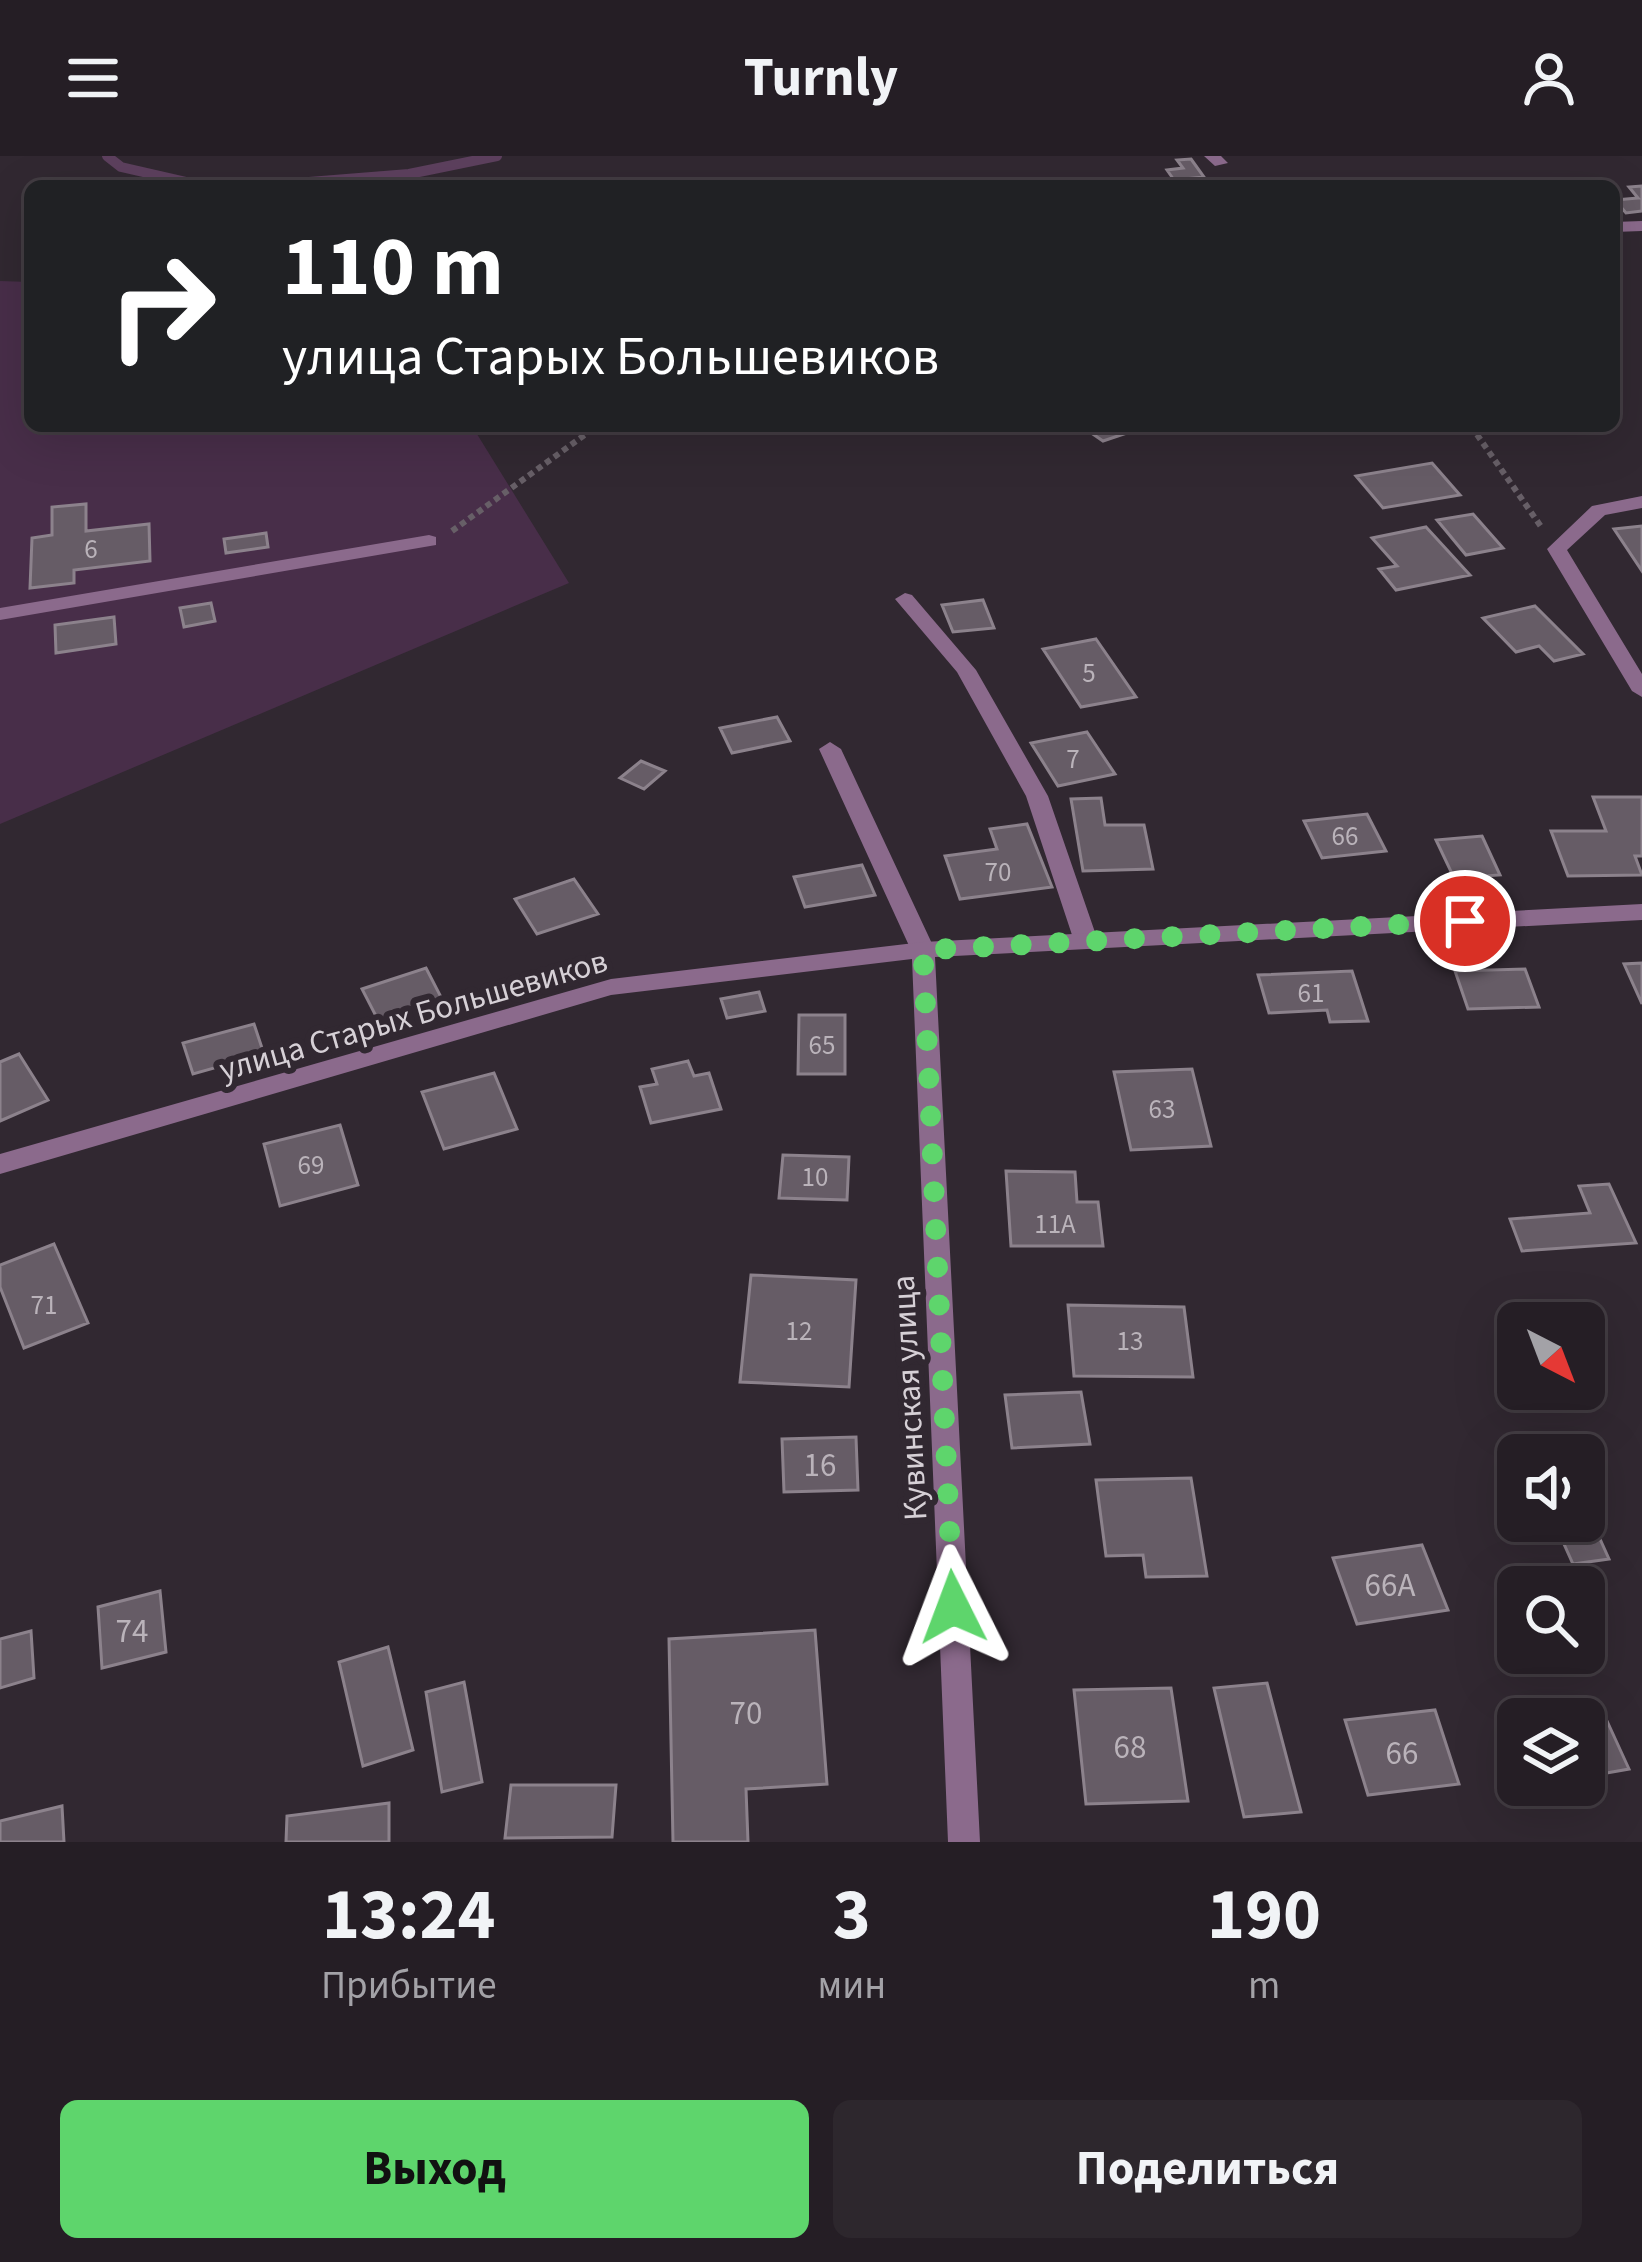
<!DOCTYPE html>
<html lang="ru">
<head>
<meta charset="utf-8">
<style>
	body { margin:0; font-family:"Source Sans 3",sans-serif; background:#2d272d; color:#f1f3f6; height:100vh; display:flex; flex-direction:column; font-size:45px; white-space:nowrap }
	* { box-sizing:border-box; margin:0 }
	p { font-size:39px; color:#a3a2a7 }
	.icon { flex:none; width:66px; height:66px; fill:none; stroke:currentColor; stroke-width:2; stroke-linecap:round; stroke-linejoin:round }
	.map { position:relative; height:1686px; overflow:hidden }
	.side { display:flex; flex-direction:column; background:#251e25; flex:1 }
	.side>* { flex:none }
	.guide { position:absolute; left:24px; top:24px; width:1596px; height:252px; border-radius:18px; box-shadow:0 12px 48px #0002,0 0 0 3px #423c42; background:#202124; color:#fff; overflow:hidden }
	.needle { width:78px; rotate:138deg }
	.tools { position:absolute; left:1497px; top:1146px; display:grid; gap:24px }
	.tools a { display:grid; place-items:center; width:108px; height:108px; border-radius:18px; background:#251e25; box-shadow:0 12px 48px #0002,0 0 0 3px #423c42; font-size:60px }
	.pin { position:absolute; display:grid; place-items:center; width:102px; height:102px; color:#fff; margin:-51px; border:6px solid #fff; border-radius:50%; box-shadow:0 3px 12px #0007 }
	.me { position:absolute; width:132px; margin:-66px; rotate:357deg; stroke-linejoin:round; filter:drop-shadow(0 0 9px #0008) }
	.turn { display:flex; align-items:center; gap:42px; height:252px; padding:0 60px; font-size:54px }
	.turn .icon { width:156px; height:156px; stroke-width:2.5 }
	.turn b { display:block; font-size:84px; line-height:102px }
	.eta { display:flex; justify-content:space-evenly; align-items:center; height:204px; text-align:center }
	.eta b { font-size:72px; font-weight:700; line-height:84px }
	.action { display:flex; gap:24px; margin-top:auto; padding:24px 60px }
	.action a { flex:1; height:138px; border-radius:18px; background:#5ed56c; color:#111; font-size:48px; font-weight:700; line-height:138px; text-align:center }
	.action a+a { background:#2d272d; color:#f1f3f6 }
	header { display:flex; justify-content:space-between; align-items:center; height:156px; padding:0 60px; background:#251e25; font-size:54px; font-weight:700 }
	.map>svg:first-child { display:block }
	.green { fill:#482e49 }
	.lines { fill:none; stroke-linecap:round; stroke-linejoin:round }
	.stream { stroke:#5d405e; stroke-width:10 }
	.building { fill:#665c66; stroke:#8c828c; stroke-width:3 }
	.path { stroke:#675f67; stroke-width:6; stroke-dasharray:6 4.5; stroke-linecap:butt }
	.service { fill:#8b6a8c; fill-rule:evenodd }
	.minor { fill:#8b6a8c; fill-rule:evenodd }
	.route { stroke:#5ed56c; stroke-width:21; stroke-dasharray:0 37.8 }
	.labels { text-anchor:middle; stroke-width:12; stroke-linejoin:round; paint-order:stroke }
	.number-label { font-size:27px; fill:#bab3ba }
	.street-label { font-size:33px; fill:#d6d0d6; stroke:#312831 }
	.near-number-label { font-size:33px; fill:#bab3ba }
</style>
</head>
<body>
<header><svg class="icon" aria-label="menu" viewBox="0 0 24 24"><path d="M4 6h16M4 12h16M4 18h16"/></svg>Turnly<svg class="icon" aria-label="person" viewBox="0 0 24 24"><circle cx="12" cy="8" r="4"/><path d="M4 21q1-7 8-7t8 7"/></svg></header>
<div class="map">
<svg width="1642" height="1686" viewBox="0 0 1642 1686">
	<rect width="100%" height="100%" fill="#312831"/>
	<!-- green -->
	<path class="green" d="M0,125L30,126V193L24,210L30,211V270H472L569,427L0,668Z"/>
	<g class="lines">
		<!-- stream -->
		<path class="stream" d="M107,0L121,11L204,30
			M259,30L409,18L497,0"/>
	</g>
	<!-- building -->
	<path class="building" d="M1191,3L1204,21L1174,24L1167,14L1183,12L1177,4Z
		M1642,30V55L1626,57L1615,44L1638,42L1629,31Z
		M1113,270L1124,278L1103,285L1084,272Z
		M1432,307L1460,339L1383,352L1356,320Z
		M86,348V375L149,368L150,405L74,414V427L30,432L32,382L52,379V351Z
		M1473,358L1503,392L1466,399L1437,364Z
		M1642,370V415L1614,373Z
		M1426,371L1470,419L1396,434L1379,413L1397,410L1372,382Z
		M266,377L268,391L226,397L224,383Z
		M983,444L994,472L953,476L942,449Z
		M211,447L215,465L184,471L180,452Z
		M1535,450L1583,498L1554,505L1539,490L1516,496L1483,462Z
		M114,461L116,488L56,497L55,469Z
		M1096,483L1136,541L1081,551L1043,493Z
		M777,561L790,585L732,597L720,572Z
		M1087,576L1115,618L1058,630L1031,587Z
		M641,605L665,615L644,633L620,622Z
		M1593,641H1642V700H1635L1642,719L1568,720L1551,675H1606Z
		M1101,642L1105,669H1144L1153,713L1083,715L1071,643Z
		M1367,658L1386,695L1322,702L1304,665Z
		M1027,668L1052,731L960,743L945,700L997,693L990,673Z
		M1482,680L1500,719L1454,722L1436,684Z
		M862,709L875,739L805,751L794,721Z
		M574,723L598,758L537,778L515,743Z
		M1642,807V848L1624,808Z
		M426,812L442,843L378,864L362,833Z
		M1525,813L1539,851L1468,853L1455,815Z
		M1352,815L1368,865L1330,866L1327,854L1269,857L1258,819Z
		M759,836L765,855L727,862L721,843Z
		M799,859H845V918H798Z
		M254,868L264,898L193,918L183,887Z
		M19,898L48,944L0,965V906Z
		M688,905L694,920L709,917L721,953L651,967L640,931L657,928L652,913Z
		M1192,913L1211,990L1131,994L1114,916Z
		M494,917L517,973L444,993L422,936Z
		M340,969L358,1029L280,1050L264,988Z
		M783,999L849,1001L847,1044L779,1042Z
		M1006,1015L1075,1016L1077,1046H1098L1103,1090H1011Z
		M1609,1028L1636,1087L1522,1095L1510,1063L1590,1057L1579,1030Z
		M54,1088L88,1167L24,1192L0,1131V1109Z
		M751,1119L856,1124L849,1231L740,1226Z
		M1068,1149L1184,1151L1193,1221L1074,1220Z
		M1081,1236L1090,1288L1012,1292L1005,1239Z
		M856,1281L858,1334L784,1336L782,1283Z
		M1191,1322L1207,1420L1146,1421L1143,1399L1106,1400L1096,1324Z
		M1591,1363L1609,1403L1573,1408L1555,1368Z
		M1422,1389L1448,1454L1357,1468L1333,1402Z
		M160,1435L166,1496L102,1512L98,1451Z
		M815,1474L827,1628L746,1633L748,1686H673L669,1483Z
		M31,1475L34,1522L0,1532V1483Z
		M388,1491L413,1594L363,1610L339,1506Z
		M464,1526L482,1626L442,1636L426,1536Z
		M1267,1527L1301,1656L1244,1661L1214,1532Z
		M1171,1532L1188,1645L1086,1648L1074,1534Z
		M1435,1554L1459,1628L1368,1639L1345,1564Z
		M1602,1554L1629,1613L1584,1621V1563L1552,1562Z
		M511,1629H616L612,1681L505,1682Z
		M389,1647V1686H286L287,1660Z
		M62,1650L64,1686H0V1665Z"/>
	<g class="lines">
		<!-- path -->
		<path class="path" d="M1471,270L1542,372
			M452,375L597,270"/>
		<!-- service -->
		<path class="service" d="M905,437L912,439L976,514L1048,640L1098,785L1094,791L1086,793L1074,785L1026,640L957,516L895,443Z
			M830,586L841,593L935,794L931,800H915L911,794L819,593Z"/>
		<!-- minor -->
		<path class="minor" d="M1204,0H1221L1228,7L1215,10Z
			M1642,65V75L1614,76V66Z
			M1642,340V352L1605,359L1567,394L1642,518V541L1632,535L1547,393L1592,350Z
			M429,379L436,381V389L0,464V452Z
			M1642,748V764L935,801L980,1686H948L912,803L611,839L0,1018V998L611,823L923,786Z"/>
	</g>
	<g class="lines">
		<!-- route -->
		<path class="route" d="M953,1451L923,794L1465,765"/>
	</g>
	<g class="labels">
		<!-- number labels -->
		<g class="number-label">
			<text x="91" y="402">6</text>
			<text x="1089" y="526">5</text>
			<text x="1073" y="612">7</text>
			<text x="1345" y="689">66</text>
			<text x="998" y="725">70</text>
			<text x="1311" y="846">61</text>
			<text x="822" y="898">65</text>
			<text x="1162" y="962">63</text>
			<text x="311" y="1018">69</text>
			<text x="815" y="1030">10</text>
			<text x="1055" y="1077">11А</text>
			<text x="44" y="1158">71</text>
			<text x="799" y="1184">12</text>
			<text x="1130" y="1194">13</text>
		</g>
		<!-- street labels -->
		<g class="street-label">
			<text transform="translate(413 858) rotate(-16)" y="12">улица Старых Большевиков</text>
			<text transform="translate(908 1242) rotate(-93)" y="12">Кувинская улица</text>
		</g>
		<!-- near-number labels -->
		<g class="near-number-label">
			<text x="820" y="1320">16</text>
			<text x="1390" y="1440">66А</text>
			<text x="132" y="1486">74</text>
			<text x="746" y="1568">70</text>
			<text x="1130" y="1602">68</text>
			<text x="1402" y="1608">66</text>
		</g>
	</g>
</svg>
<div class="tools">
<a><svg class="needle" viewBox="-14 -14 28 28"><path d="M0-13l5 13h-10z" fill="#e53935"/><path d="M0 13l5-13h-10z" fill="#a3a2a7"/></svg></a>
<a><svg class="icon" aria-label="sound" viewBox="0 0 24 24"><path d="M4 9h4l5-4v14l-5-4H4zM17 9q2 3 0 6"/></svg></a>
<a><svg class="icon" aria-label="search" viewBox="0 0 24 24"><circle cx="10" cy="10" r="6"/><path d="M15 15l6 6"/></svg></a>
<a><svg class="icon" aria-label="layers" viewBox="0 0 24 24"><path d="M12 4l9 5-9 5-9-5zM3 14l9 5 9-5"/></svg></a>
</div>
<div class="pin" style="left:1465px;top:765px;background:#d93025"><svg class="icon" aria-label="arrive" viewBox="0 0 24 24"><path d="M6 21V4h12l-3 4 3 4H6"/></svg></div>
<svg class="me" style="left:953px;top:1451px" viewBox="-20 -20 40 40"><path d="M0-17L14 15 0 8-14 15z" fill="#5ed56c" stroke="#fff" stroke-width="4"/></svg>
<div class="guide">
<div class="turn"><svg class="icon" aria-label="right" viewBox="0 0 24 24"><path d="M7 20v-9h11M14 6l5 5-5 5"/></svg><div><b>110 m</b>улица Старых Большевиков</div></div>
</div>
</div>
<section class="side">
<div class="eta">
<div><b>13:24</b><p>Прибытие</p></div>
<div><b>3</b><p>мин</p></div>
<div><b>190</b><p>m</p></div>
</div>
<div class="action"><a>Выход</a><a>Поделиться</a></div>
</section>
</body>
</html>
